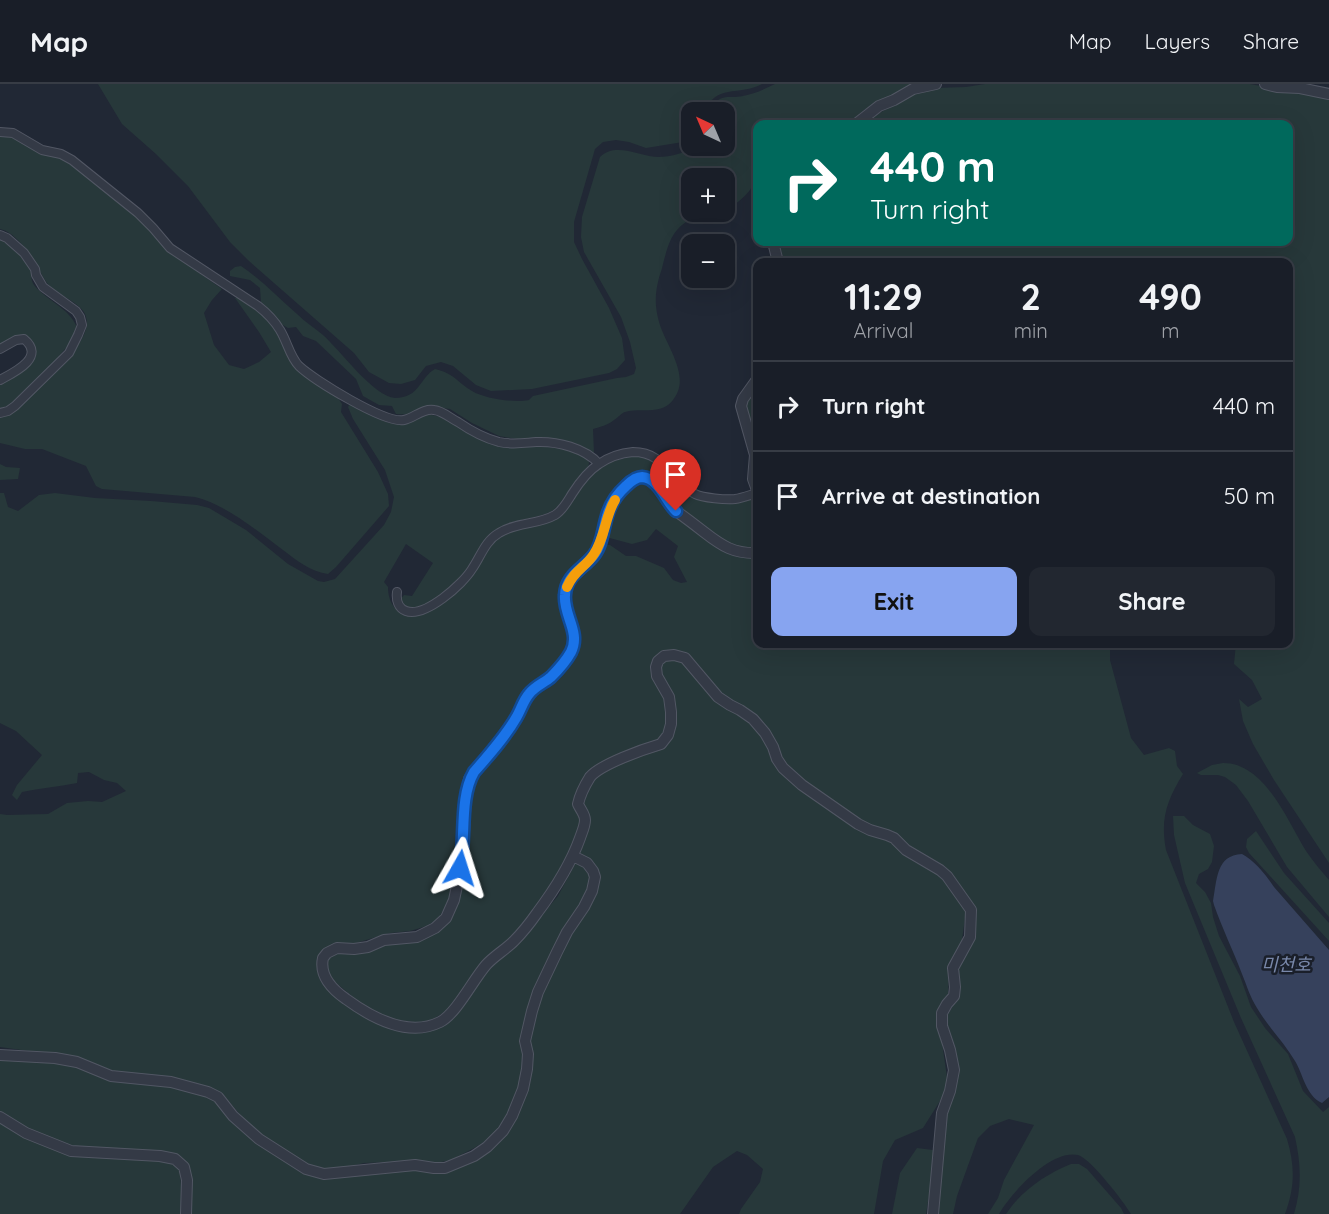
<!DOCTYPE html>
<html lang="en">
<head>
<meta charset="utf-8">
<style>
	body { margin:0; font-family:Quicksand,"Noto Sans KR",sans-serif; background:#222730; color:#f1f3f6; height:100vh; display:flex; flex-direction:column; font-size:22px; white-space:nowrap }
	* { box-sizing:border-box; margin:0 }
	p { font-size:20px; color:#9fa2a8 }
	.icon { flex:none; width:33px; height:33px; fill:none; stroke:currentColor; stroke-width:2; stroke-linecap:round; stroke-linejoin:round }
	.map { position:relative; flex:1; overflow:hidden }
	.drawer { position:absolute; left:753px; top:174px; width:540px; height:390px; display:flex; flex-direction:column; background:#191e28; border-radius:12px; box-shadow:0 6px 24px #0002,0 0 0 2px #373c45 }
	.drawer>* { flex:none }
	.guide { position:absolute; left:753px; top:36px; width:540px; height:126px; border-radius:12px; box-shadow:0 6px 24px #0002,0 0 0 2px #373c45; background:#00695c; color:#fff; overflow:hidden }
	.needle { width:39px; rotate:316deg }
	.buttons { position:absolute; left:681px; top:18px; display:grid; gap:12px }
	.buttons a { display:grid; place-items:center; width:54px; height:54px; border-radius:12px; background:#191e28; box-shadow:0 6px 24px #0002,0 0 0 2px #373c45; font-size:30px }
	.pin { position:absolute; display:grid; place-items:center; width:51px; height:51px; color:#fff; margin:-62px -26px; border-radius:50% 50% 50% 0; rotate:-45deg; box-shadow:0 0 6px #0007 }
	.pin .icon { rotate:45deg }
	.me { position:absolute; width:66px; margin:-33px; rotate:6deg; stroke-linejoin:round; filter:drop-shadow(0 0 4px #0008) }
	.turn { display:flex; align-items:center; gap:21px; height:126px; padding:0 18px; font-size:27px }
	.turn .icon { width:78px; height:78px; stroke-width:2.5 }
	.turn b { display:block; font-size:42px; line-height:51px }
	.eta { display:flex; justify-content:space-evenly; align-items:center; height:102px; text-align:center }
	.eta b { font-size:36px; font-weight:700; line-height:42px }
	.button { display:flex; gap:12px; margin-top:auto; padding:12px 18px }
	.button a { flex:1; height:69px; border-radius:12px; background:#87a4f0; color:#111; font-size:24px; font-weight:700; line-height:69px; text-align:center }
	.button a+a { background:#222730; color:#f1f3f6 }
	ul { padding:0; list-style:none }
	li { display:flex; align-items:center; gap:18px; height:90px; padding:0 18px; border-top:2px solid #373c45 }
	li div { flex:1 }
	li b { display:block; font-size:22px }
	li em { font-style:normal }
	header { display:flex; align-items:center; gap:36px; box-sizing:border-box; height:84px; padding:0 30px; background:#191e28; border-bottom:2px solid #373c45 }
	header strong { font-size:28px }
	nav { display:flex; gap:33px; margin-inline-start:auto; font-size:21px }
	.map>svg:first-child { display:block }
	.green { fill:#27383a }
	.water { fill:#36415c }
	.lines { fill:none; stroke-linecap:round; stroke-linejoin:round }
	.minor-casing { stroke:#525764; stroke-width:10 }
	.tertiary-casing { stroke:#525764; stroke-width:12 }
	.minor { stroke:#343a46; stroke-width:8 }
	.tertiary { stroke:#343a46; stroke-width:10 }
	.route-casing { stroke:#114b97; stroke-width:15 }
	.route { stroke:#1a73e8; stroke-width:10 }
	.slow { stroke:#f59e0b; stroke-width:10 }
	.labels { text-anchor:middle; stroke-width:5; stroke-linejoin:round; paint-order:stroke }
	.water-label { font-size:18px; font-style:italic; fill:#7988aa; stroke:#1a1f2a }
</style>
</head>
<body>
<header>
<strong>Map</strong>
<nav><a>Map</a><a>Layers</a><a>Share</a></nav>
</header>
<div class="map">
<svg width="1329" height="1130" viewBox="0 0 1329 1130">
	<rect width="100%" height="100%" fill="#212835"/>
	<!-- green -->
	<path class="green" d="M98,0H762C740,12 713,0 706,28H692L691,53L683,58L646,64L629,58L616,56L603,58L595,65L574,138V158L582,175L609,224L622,254L625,276L617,285L609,289L532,305L491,307L476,301L453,282L441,278L426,282L415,296L401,300L389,299L369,288L354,269L249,177L230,158L188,102L156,70L122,40Z
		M775,0H911L910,2L864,26L850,40H818L812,35L802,40H758C757,53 757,97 750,106C743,115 734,121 725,127L724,94H692V128H718C704,129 687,134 677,146C669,155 666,169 663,180C662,186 659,192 658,198C655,210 655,222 658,234C663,259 693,291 673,316C661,332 641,323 625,328C621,329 618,334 614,336C608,341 600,343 593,345L594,369L580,361L567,357L516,355L499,352L472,339L450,325L426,322C414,330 410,331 396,330L392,322L379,321L363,312L356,295L316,257L303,252L296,243L288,244L281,240L261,218L260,204L250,196L230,192V187L235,183L241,182C262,196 278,214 297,230C305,238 315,244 323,251C339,265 374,313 395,314C420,314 420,293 435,285C455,290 457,298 472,307C485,315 515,319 529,316L533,312L617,294L626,293L634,290L636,284L630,258L621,233L584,168L581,153L582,133L600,73C616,57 640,73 659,73C668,73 679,70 687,67C692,65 696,62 701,62C708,60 717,62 724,62V28H713C716,8 728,15 743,12C754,10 765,5 775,0Z
		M985,0H1250L1329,14V779L1274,696L1253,660L1243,637L1239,615L1248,623L1262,615L1252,596L1234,580L1236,560H1288V178H784L779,158H1288V40H863L867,36L917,8L935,4L966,3Z
		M0,53H7L17,55L69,78L117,115L152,148L171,169L222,205L212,216L204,229L214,261L229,281L244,285L259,278L271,268L259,248L235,214L240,213L257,225L274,240L290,277L338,314L342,320L341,328L378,388L388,410L389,422L336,483L328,490C311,488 296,476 283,466C257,447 227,421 195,413L102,405L96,402L86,382L42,365H25L0,359V333L8,331C19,320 30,310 41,299C56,285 98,252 84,228C74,214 54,211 45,196C35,180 20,149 0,145Z
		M0,155C10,157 26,173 30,183C32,189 30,195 34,201C47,217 68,223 77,243L71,258L44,290L14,319L0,325V299L32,275L21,251L13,253L0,260Z
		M757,299V374L746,321Z
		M350,320C384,334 389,351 427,330L441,333L479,354L570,366C576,368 587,370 589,378C589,380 588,385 587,387C585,390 580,393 577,396C568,406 563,422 550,428C533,436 508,435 494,448C481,458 478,473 468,486C458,499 432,522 416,524C411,525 407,523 403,522L400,516L404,511L412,512L433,479L406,460L384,498L388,503C388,525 404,537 425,529L470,493L480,480L489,462L499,453L512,447L531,443L563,430L585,398L603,380L633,372H642L653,376L661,383L679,404L688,411L714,417L751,414L757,417V465H743L731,461L678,425L655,396L624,399L591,468L565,497L572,554L567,568L558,580L530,602L502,646L467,689L458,773L453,804L446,821L439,834L427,842L410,847L390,849L356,859L340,860L320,876L318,887L320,896L329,906L380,939L437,942L489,883L530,845L558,812L575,780L580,778L587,782L591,798L584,814L559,854L523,971V987L513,1024L501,1042L489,1055L474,1064L451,1076L436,1079L413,1077L364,1079L330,1087L306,1081L252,1045L226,1014L210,1004L122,990L84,976L57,971L0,963V730L7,731L48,730L67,719L88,717L102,718L126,707L117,699L104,696L89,688L78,689L77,699C58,703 40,704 22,708L17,716L12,711L17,701L42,671L16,647L0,639V409H4L8,423L18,427L39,411L55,409L95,414L151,417L197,421L209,424L246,446L288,480L318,497L324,498L335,495L384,441L391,428L394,413L385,386L353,335L348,323Z
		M0,380L6,383L20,384L18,395L0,396Z
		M645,396L700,450L757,471L758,560H1110V576L1131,654L1144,671L1169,664L1175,667L1177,682L1183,690C1167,716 1160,735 1166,766L1234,938L1287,1055C1295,1082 1295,1103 1285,1130H1131C1124,1118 1090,1074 1078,1071C1051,1065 1011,1109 999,1130H988L998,1114L1004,1096L1034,1041L1009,1035L990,1042L978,1054L957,1112L953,1130H936L944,1034L957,997L946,942L947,932L958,913L957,882L973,853L976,834V827L965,809L872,743L805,699L785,682L776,664L729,615C712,603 704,584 689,571L657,572C660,590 672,633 664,649C662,652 659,654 657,656L581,701L580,741L569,769L551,801L517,849L446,927L432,936L421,939L389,935L361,920L328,892L326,872L332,868L370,865L447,838L471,699L525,620L573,569L569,505L602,461H610L626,472H636L664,484L673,496L681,499L687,498L674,473L678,462L656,445L647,456L632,460L606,453L616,421L632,400Z
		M668,574L681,577L753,642L763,653L772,674L882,754L893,760L913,777L944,794L966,827L961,863L949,887L948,911L940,945L947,993L945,1009L923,1044L895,1056L883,1077L874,1130H739L741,1125L760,1098L763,1085L747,1071L737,1067L713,1083L680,1130H189L183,1077L68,1061L29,1047L0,1028V975L56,978L211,1011L306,1089L385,1086L439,1087L503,1052L519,1029L525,1010L529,953L537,921L561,868L598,800L577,769L583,712L596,691L671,653L659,582Z
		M1223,679C1265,679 1287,736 1306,767C1313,777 1321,787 1329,796V833L1287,783L1248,717L1236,701L1225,693L1218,691H1201L1197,689L1212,681Z
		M1173,732H1184L1193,741L1210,750L1214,762L1212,778L1208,785L1199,790L1196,799L1205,808L1211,819L1213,833L1219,852L1240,892L1251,923L1265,944L1288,970L1303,1007L1323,1028L1329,1023V1130H1294C1302,1103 1301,1080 1295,1053L1241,934L1185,799L1174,751Z
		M1256,747L1284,789L1329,839V857L1249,769L1246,763L1247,755Z
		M0,1038L55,1065L156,1075L175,1080L180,1086L183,1130H0Z
		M917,1064L933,1066L932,1094L926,1130H892L900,1089Z
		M1071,1080H1079L1087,1085L1121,1124L1124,1130H1006C1021,1107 1046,1090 1071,1080Z"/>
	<!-- water -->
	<path class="water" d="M1242,770C1254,776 1266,791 1274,803L1329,866V1013L1322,1019C1306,1012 1303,990 1295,977C1284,958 1268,943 1257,924C1250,913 1247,902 1242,890C1233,866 1222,844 1214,821L1213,817C1217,796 1216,771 1242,770Z"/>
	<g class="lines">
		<defs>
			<path id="minor" d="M0,48L13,49L42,66L61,70L72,76L138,129L153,144L170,164L258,222C267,229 274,236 280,246C287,257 290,273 299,282C314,296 385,340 404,336C414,334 423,324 434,326C443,327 450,334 458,338C471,347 484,354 499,358C512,361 523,359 536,358C557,357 585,364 599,380
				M0,151L7,154L24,169L35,185L36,191L43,203L76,227L80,233L82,241L78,251L69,269L15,322L8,327L0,329
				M0,265L16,256L24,255C46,273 15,288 0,296
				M397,508C396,516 398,524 406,527C425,534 463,500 472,485C481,472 485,457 499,449C516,438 538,441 555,431C563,426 567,418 572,410C579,399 588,387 599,380C609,373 622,369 633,368C667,368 668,398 695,410C703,414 726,416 735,415C742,414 750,411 757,409"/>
			<path id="tertiary" d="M1265,0L1277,3L1300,4L1329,10
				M856,40L879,22L894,16L913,5L936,0
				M773,158L778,178
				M758,294L743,315L741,322L755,371L753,395L758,409
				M758,469C734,470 722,462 704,448C695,441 686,434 676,427C666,418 659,394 642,393C636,393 630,398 626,402C617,410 610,421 607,432C603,445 602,460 594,471C583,486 566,489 565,511C564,530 581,549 571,568C566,577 558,586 551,593C544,599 535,602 529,610C523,617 521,626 516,634C505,653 489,671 474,688L469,695L466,708L463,770L458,797L454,816L446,834L435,844L417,853L384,856L368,863L354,865L337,864L327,869L323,874C319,892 333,906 346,915C372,934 408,954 440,938C456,930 473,896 486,881C494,872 505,866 514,857C522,849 530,839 537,829C555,805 570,782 580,754C582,748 585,742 585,736C585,730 580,725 578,720C580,711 585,701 590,693C601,680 644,665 661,660L668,651L671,640V628L669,613L657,592L656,583L658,577L664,572L674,571L685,574L718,613L730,621L740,626L753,635L765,649L773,663L777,675L783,684L802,701L858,740L870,746L887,751L894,754L906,766L940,786L947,792L971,826L970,853L953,884L955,903L954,912L947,920L942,929V942L950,966L954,986L950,1007L942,1029L933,1130
				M0,971L55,974L77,978L111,992L171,998L208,1008L218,1013L233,1032L259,1055L306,1085L324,1090L415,1081L434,1084H445L474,1072L487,1063L503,1047L512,1032L523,1005L527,985L528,970L525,957L532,927L538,908L557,868L567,848L584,823L592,807L595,793L593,787L587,779L573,772
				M0,1033L26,1049L71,1067L160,1072L175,1075L184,1083L187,1096L186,1130"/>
		</defs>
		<!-- minor casing -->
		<use href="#minor" class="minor-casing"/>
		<!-- tertiary casing -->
		<use href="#tertiary" class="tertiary-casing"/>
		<!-- minor -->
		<use href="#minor" class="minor"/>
		<!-- tertiary -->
		<use href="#tertiary" class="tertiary"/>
	</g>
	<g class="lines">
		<defs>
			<path id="route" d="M460,784C466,754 459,714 474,688C489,671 505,653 516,634C521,626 523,617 529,610C535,602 544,599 551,593C558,586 566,577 571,568C581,548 563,531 565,511C566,491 583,485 594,471C602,461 603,445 607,432C610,421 617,410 626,402C630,398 636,393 642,393C659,394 666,418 676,427"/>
		</defs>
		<!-- route casing -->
		<use href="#route" class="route-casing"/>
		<!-- route -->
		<use href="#route" class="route"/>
		<!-- slow -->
		<path class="slow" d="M567,503C575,485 586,483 594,470C605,454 605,432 615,416"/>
	</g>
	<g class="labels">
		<!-- water labels -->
		<g class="water-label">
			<text x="1286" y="887">미천호</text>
		</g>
	</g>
</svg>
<div class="buttons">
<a><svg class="needle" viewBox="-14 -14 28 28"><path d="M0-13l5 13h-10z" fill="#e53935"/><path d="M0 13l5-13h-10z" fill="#9fa2a8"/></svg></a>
<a>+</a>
<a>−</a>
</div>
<div class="pin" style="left:676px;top:427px;background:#d93025"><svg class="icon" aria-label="arrive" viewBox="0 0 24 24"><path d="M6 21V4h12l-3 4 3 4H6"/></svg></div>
<svg class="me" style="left:460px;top:784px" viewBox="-20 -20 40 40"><path d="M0-17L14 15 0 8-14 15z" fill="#1a73e8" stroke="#fff" stroke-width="4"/></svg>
<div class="guide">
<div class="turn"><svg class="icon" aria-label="right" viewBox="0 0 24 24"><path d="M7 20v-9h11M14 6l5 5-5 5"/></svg><div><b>440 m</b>Turn right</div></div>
</div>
<section class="drawer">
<div class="eta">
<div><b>11:29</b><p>Arrival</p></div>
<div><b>2</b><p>min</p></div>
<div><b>490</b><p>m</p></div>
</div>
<ul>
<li><svg class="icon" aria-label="right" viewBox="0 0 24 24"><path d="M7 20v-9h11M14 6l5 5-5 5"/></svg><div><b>Turn right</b></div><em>440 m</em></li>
<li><svg class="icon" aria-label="arrive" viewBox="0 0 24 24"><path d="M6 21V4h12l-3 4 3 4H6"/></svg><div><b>Arrive at destination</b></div><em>50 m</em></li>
</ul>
<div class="button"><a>Exit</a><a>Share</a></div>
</section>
</div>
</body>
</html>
